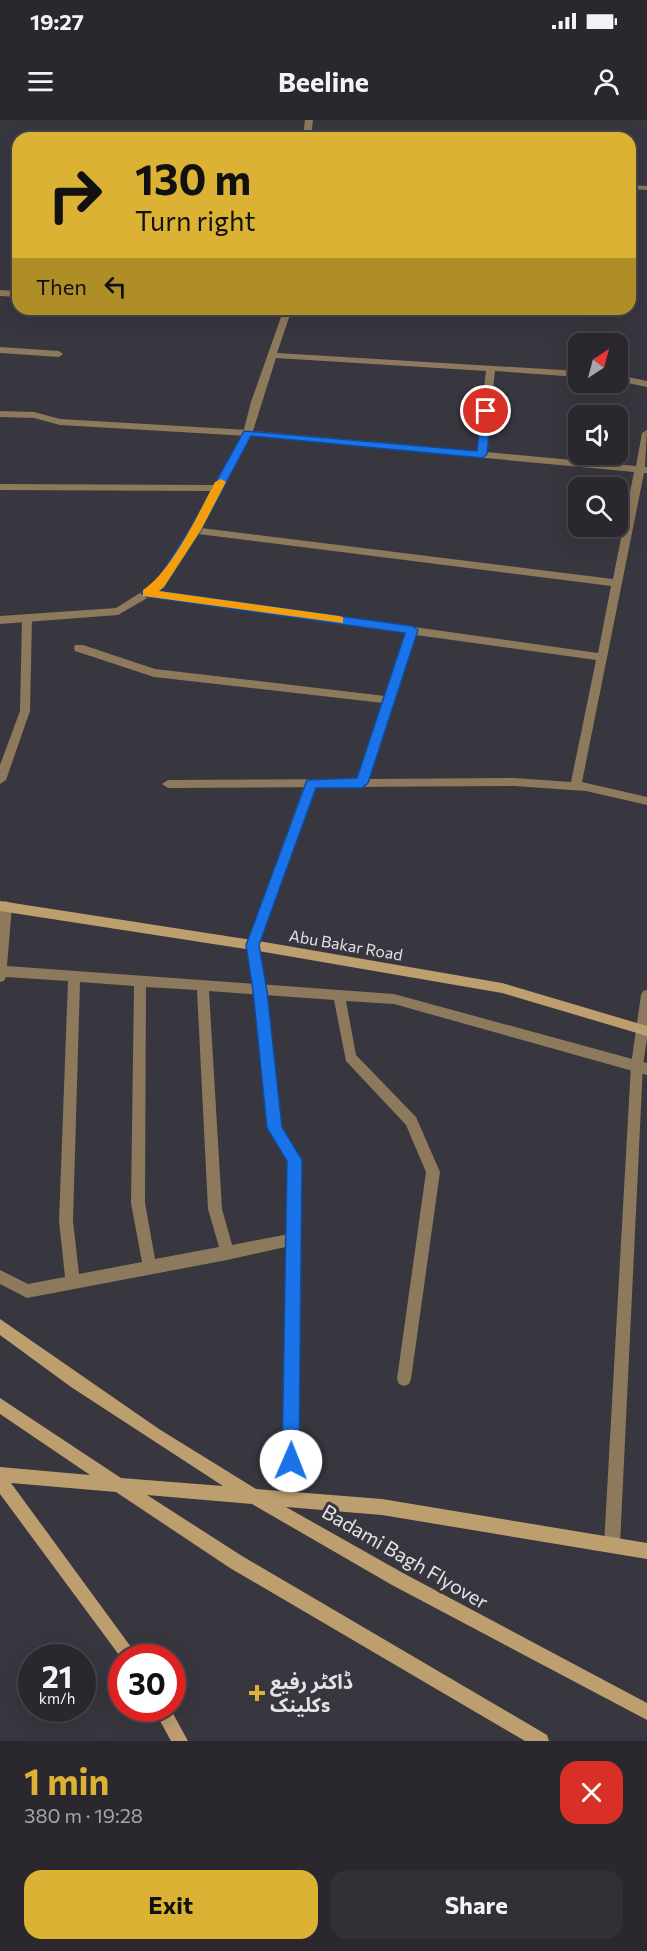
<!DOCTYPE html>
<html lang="en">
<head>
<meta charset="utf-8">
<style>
	body { margin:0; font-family:Commissioner,"Noto Sans Arabic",sans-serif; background:#323036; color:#f1f3f6; height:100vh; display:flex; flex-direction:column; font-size:22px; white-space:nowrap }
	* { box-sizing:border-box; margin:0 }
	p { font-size:20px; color:#a5a6aa }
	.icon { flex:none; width:33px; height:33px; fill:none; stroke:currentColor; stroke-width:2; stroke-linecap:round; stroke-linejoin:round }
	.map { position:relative; height:1621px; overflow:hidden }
	.drawer { display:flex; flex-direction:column; background:#2a282e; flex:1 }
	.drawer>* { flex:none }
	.guide { position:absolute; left:12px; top:12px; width:624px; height:183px; border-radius:18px; box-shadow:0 6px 24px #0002,0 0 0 2px #46444a; background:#dbb233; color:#111; overflow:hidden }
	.needle { width:39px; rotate:36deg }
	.controls { position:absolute; left:568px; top:213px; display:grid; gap:12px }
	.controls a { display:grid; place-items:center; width:60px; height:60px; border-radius:12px; background:#2a282e; box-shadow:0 6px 24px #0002,0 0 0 2px #46444a; font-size:30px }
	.speed { position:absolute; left:18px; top:1524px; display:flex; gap:12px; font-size:30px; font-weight:700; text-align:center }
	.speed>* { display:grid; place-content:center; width:78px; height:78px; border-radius:50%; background:#2a282e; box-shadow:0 6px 24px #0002,0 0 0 2px #46444a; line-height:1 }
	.speed small { font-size:15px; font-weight:400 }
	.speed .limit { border:9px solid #d22; background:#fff; color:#111 }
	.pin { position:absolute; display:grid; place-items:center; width:51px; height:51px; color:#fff; margin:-26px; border:3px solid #fff; border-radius:50%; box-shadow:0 2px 6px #0007 }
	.me { position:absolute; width:66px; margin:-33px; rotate:1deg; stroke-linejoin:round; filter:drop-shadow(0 0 4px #0008) }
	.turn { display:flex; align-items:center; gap:21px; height:126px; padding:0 24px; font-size:27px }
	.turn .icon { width:78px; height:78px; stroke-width:2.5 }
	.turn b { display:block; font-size:42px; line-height:51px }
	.then { display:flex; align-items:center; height:57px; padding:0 24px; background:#0003; gap:12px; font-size:22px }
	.round { display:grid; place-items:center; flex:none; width:63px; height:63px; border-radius:18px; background:#323036 }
	.headline { display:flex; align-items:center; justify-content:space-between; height:102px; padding:0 24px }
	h1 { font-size:36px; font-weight:700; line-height:45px; color:#dbb233 }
	.primary-button { display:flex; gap:12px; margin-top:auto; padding:12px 24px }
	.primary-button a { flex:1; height:69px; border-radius:18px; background:#dbb233; color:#111; font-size:24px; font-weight:700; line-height:69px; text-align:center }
	.primary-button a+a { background:#323036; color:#f1f3f6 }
	.status { display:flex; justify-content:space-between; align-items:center; height:42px; padding:0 30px; background:#2a282e; direction:ltr }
	.status svg { height:16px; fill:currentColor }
	header { display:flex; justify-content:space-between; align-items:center; height:78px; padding:0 24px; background:#2a282e; font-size:27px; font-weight:700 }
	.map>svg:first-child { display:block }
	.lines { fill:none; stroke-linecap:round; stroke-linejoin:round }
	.lane { fill:#8d795c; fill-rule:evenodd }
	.street { fill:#8d795c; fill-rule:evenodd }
	.secondary { fill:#bd9e6f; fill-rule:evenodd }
	.route { fill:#1a73e8; stroke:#114b97; stroke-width:1.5 }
	.slow { fill:#f59e0b }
	.poi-dot { fill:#dbb233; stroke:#38363e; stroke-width:2 }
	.labels { text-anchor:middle; stroke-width:6; stroke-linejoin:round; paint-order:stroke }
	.street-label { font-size:16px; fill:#e3e2e7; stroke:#38363e }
	.near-street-label { font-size:20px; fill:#e3e2e7; stroke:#38363e }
	.near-poi-label { font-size:20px; font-weight:bold; fill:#e3e2e7; stroke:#38363e; text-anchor:start }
</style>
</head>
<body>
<div class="status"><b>19:27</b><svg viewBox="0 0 49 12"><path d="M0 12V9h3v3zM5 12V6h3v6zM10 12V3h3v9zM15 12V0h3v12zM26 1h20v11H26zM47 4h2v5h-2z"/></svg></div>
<header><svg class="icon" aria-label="menu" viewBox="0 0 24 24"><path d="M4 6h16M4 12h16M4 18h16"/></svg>Beeline<svg class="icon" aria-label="person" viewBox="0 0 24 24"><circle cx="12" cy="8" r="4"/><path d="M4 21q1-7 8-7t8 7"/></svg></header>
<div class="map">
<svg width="647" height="1621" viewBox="0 0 647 1621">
	<rect width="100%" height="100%" fill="#38363e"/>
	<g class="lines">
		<!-- lane -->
		<path class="lane" d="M0,291L34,292L60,299L248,310L253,313L248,316L60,305L34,298L0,297Z
			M27,494L32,498L30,591L6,660L0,664V645L20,591L22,498Z
			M311,659L317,663L258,825L256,829H248L246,825L305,663Z
			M6,781L10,783L12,786L7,846L394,874L647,943V955L394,884L346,881L356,935L416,997L440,1052L411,1259L409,1264L404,1266L399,1264L397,1259L426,1052L406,1005L346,941L334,880L209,871L222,1089L232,1125L294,1113L299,1114L301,1119L299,1124L227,1140L27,1178L0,1164V1150L28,1164L65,1157L59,1101L68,861L6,857L4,861L0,862V787L2,783ZM80,862L134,866L131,1083L142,1142L79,1154L73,1101ZM146,867L197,870L208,1089L219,1127L155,1139L145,1083Z"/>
		<!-- street -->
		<path class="street" d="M305,0H313L311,18H303Z
			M630,65L647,66V70L630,69Z
			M0,170L18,171V177L0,176Z
			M206,189H242L283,192L284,189H292L277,233L579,251V257L495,251L486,332L636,346L642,313L647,310L645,347H647V353H644L582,662L647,677V685L586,671L514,666L168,668L162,664L168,660L358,659L383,583L154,557L75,531L74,528L75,525H83L155,549L385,576L406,513L149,477L118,495L0,504V496L116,488L156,463L190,410L212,371L0,370V364L215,365L243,313L251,282L281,197L210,192ZM276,238L486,251L477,331L253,311ZM251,316L634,352L613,459L201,408ZM198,414L611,466L598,533L158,471L164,467ZM416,515L596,540L571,662L514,658L369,659Z
			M0,227L59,231L63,234L59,237L0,233Z
			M618,255L647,261V267L618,261Z
			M252,820L256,821L258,825L266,871L280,1007L302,1040L298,1341L296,1346L291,1348L286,1346L284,1341L288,1041L267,1008L254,871L246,825L248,821Z
			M647,870V919L643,945L620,1425L617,1430L612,1433L607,1430L604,1425L631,945L641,875L643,871Z"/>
		<!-- secondary -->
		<path class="secondary" d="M0,781L252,820L502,863L647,906V916L502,873L252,830L0,791Z
			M0,1199L159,1309L256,1369L382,1379L647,1423V1439L382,1395L286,1387L403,1453L647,1583V1600L392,1465L252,1384L147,1375L242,1436L547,1615L549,1621H525L230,1448L116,1372L11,1363L139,1538L122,1539L0,1374V1347L90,1355L0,1294V1278L121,1358L223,1366L71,1267L0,1215Z
			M153,1588H170L188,1621H171Z"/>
	</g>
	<!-- route -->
	<path class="route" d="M486,288L491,291L487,334L482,338L251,316L201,410L164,467L159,471L412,506L418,510L368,663L362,668H316L259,825L267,871L282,1007L302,1040L299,1341L297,1347L291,1350L285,1347L282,1341L287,1041L267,1008L253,871L246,825L307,660L357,658L405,513L147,477L141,473L156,462L190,409L244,311L477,331L481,291Z"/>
	<!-- slow -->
	<path class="slow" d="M221,359L226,362L201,410L164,467L159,471L339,496L343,497V503L143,476V470C172,451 198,394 215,362Z"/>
	<!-- markers -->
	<path class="poi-dot" d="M254 1564h6v6h6v6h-6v6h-6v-6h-6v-6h6z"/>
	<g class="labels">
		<!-- street labels -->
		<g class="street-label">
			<text transform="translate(346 825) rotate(10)" y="6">Abu Bakar Road</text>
		</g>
		<!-- near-street labels -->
		<g class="near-street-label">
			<text transform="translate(405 1437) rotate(30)" y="7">Badami Bagh Flyover</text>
		</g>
		<!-- near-poi labels -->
		<g class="near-poi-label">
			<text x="270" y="1569">ڈاکٹر رفیع<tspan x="270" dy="23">کلینکs</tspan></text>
		</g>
	</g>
</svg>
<div class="controls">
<a><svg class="needle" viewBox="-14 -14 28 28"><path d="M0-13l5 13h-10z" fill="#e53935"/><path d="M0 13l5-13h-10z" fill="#a5a6aa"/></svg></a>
<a><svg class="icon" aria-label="sound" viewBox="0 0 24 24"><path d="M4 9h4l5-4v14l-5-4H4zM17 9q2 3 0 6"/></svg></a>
<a><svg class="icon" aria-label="search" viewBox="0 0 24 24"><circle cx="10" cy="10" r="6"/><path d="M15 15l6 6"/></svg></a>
</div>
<div class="speed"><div>21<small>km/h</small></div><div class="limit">30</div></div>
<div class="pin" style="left:486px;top:291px;background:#d93025"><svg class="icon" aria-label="arrive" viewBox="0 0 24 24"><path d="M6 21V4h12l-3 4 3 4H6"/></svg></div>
<svg class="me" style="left:291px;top:1341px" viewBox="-20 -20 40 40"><circle r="19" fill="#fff"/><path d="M0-13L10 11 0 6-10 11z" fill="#1a73e8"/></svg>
<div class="guide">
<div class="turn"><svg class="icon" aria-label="right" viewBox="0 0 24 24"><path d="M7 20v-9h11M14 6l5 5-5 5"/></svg><div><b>130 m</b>Turn right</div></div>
<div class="then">Then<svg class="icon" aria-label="left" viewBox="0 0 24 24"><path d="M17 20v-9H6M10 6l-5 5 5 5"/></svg></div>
</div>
</div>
<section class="drawer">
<div class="headline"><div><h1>1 min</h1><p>380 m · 19:28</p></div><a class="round" style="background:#d93025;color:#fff"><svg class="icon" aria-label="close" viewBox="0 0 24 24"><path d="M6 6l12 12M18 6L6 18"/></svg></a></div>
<div class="primary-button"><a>Exit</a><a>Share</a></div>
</section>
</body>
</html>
